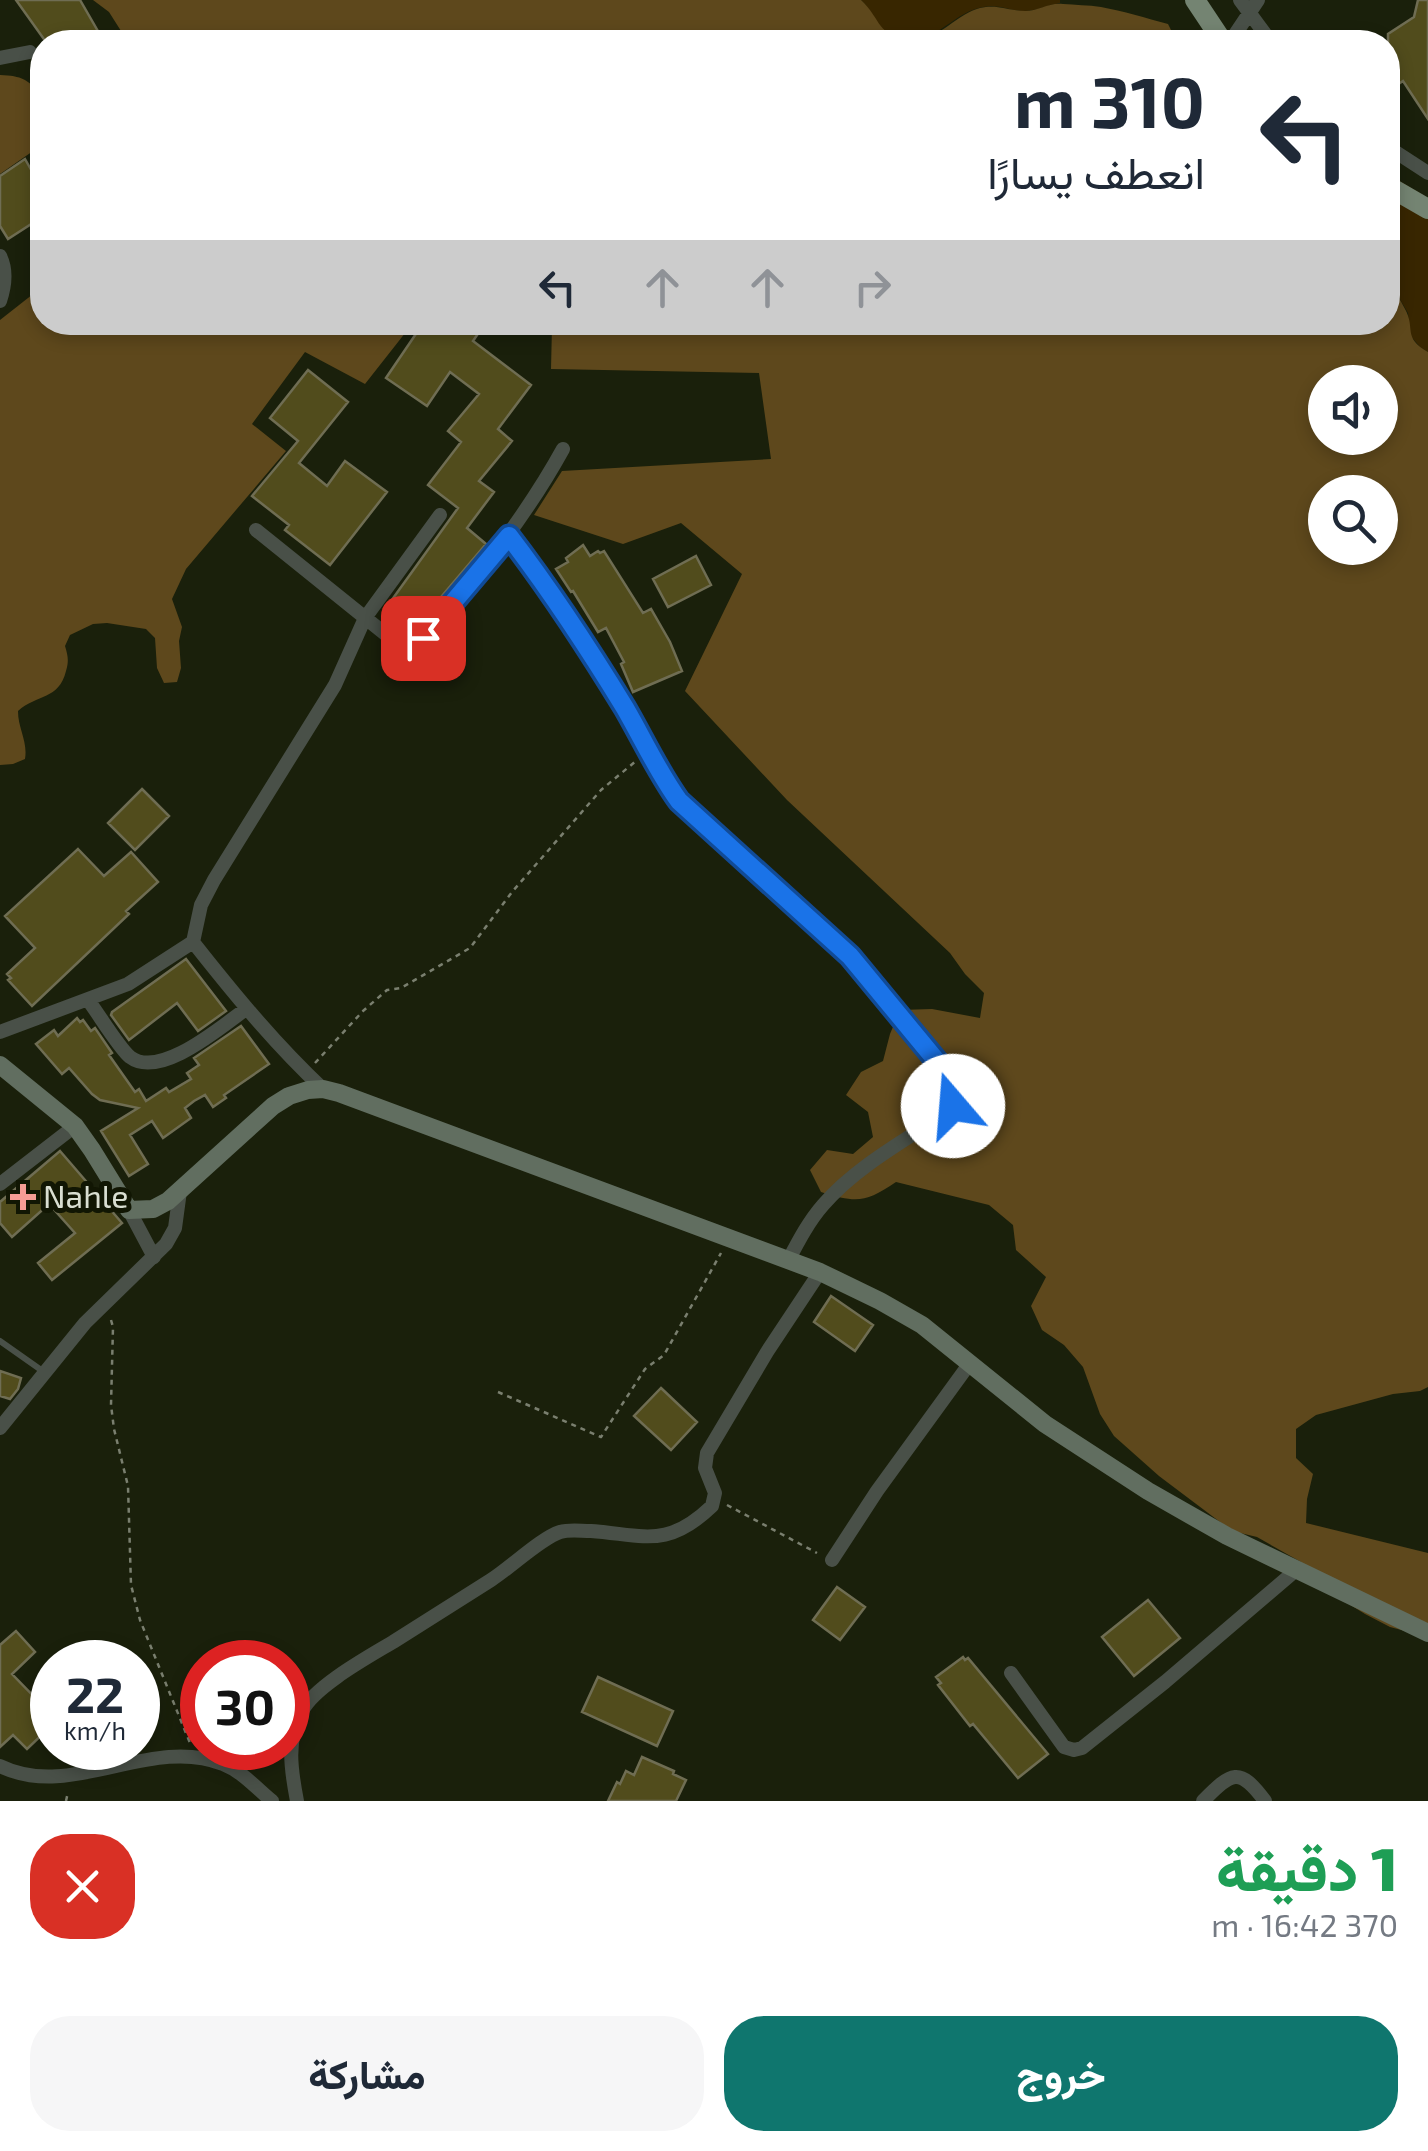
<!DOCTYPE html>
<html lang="ar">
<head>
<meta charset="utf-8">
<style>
	body { margin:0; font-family:"Exo 2",Vazirmatn,sans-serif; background:#f6f6f7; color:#1f2937; direction:rtl; height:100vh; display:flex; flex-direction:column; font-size:38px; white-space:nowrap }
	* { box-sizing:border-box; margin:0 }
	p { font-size:32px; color:#747a83 }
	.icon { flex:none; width:55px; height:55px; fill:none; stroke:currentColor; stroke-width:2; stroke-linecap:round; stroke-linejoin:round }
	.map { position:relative; height:1801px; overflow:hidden; direction:ltr }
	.details { display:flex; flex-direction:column; background:#fff; flex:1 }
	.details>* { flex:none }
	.banner { position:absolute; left:30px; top:30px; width:1370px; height:305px; border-radius:40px; box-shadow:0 5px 15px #0003; direction:rtl; background:#fff; color:#1f2937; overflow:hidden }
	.controls { position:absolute; left:1308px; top:365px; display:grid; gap:20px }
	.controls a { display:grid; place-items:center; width:90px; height:90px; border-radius:50%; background:#fff; box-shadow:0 5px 15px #0003; font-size:50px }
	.speed { position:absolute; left:30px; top:1640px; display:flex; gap:20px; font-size:50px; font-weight:700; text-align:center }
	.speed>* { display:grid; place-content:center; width:130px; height:130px; border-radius:50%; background:#fff; box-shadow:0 5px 15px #0003; line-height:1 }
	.speed small { font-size:25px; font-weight:400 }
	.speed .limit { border:15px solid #d22; background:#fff; color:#111 }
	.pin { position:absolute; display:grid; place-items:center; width:85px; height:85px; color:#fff; margin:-42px; border-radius:20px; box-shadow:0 5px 15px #0006 }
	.me { position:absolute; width:110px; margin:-55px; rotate:342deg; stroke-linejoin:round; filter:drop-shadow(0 0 8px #0008) }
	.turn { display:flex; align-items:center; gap:35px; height:210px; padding:0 30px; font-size:45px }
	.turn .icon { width:130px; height:130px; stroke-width:2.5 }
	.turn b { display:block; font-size:70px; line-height:85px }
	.lanes { display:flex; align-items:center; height:95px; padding:0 30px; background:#0003; justify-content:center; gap:50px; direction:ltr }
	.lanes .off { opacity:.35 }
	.round { display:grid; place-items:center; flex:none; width:105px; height:105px; border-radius:40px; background:#f6f6f7 }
	.head { display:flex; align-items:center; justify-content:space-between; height:170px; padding:0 30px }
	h1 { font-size:60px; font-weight:800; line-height:75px; color:#1e9e55 }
	.button { display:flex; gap:20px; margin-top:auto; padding:20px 30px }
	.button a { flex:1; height:115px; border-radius:40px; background:#0f766e; color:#fff; font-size:40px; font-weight:800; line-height:115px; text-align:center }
	.button a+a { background:#f6f6f7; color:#1f2937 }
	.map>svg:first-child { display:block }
	.green { fill:#382600 }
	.forest { fill:#5e481c; fill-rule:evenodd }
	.building { fill:#514c1c; stroke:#6f6d53; stroke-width:2.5 }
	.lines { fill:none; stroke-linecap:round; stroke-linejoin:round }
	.path { stroke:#7a7f6f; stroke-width:2.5; stroke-dasharray:5 5; stroke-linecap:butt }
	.lane { stroke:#495048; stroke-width:6 }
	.street { stroke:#495048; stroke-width:14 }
	.secondary { stroke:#616e60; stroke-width:18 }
	.primary { stroke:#748472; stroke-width:20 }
	.route-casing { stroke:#114b97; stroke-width:25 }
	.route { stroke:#1a73e8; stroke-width:18 }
	.poi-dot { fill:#f59c95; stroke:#111603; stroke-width:4 }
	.labels { text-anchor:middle; stroke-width:10; stroke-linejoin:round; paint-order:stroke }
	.poi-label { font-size:32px; fill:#d9ded1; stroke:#111603; text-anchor:start }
</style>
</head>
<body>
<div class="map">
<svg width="1428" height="1801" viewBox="0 0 1428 1801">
	<rect width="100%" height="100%" fill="#1a200b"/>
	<!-- green -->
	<path class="green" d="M861,0H1060V3C1048,5 1034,12 1022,11C1009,10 998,4 983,7C947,13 926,61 884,31C875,23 871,9 861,0Z
		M1388,174L1428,198V352L1420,347L1410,335L1408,313L1388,279Z"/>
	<!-- forest -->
	<path class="forest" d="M93,0H861C883,21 875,35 912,40C935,43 958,13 980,8C998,4 1009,11 1025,11C1038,11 1050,2 1063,4C1075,5 1088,5 1101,7C1123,11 1146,18 1168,24L1177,42H128L109,12Z
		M0,75C22,76 28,79 42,96V158L36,149L0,174Z
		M1388,279C1393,289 1400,299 1405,309C1416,329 1402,337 1428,352V1387L1420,1391L1393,1394L1316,1415L1296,1429V1458L1313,1474L1307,1499L1306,1523L1428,1553V1637L1390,1627L1365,1614L1344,1601L1301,1562L1257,1537L1232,1531L1159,1476L1114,1436L1100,1414L1083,1367L1064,1345L1042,1330L1031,1306L1046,1277L1016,1250L1013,1225L989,1205L896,1182C865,1203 857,1203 821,1192L810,1170L827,1150L853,1154L873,1137L868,1112L846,1095L861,1072L883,1061L890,1034L900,1010L932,1009L980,1018L984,993L965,974L950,953L787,800L685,691L742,574L681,523L623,544L534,515L562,471L771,459L759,373L551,369L552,326L549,323L1388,322ZM1325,382H1380V438H1325ZM1325,492H1380V548H1325Z
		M42,287V322L413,323L365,384L305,352L252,424L286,451L186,569L172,599L182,627L179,641L181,668L177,682L164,683L157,668L155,638L146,629L107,623L93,624L70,635L65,646C68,656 69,661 66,671C59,700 37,694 18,711C18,729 28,741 25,759L13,764L0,765V320Z"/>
	<!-- building -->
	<path class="building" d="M16,0H80L99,33L82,42H46Z
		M1418,0H1428V119L1403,81L1388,91V34L1414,17Z
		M25,159L42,189V217L8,239L0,226V176Z
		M424,322H486L473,341L531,385L498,429L512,441L479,481L494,492L467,528L486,544L413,630L386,608L458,508L428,485L461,442L448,431L479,394L450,372L427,406L386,378Z
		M308,370L348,402L299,463L327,486L345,461L387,492L330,565L285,530L289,525L252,496L298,441L270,418Z
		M583,545L590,556L598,551L600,553L604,551L643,613L651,609L670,642L682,671L633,692L621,664L624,662L606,628L598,632L573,591L571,592L556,569L568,562L566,558Z
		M696,556L711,585L668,607L653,579Z
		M142,789L169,816L135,850L108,823Z
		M78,849L104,876L131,852L158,882L126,911L129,914L32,1006L8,980L11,978L7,974L35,948L5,916Z
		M186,959L226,1011L198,1031L177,1003L129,1040L111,1015L112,1012Z
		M77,1018L80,1022L83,1020L91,1031L95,1028L112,1053L109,1055L135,1092L139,1089L146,1101L166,1088L169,1092L191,1079L187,1073L199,1065L194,1058L241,1026L269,1064L224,1095L226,1098L213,1107L205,1095L194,1101L185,1108L191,1118L163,1138L152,1121L130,1135L148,1164L129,1176L101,1131L138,1108L100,1100L92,1094L69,1068L62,1074L36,1044L54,1030L58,1036Z
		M60,1151L122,1223L52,1280L38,1263L75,1233L49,1204L12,1237L0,1223V1202Z
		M831,1296L873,1325L855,1351L814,1322Z
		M0,1371L21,1378L18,1389L10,1399L0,1396Z
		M661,1388L697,1422L671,1450L634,1416Z
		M837,1587L865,1607L840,1640L813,1620Z
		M1148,1600L1180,1638L1134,1676L1102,1637Z
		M16,1631L35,1652L12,1674L44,1707L36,1714L49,1728L27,1749L13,1735L0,1747V1645Z
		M963,1657L965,1660L968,1658L1048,1754L1018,1778L973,1724L970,1726L938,1685L941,1683L936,1677Z
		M598,1677L673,1711L657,1746L582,1712Z
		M642,1757L674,1771L673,1774L686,1780L676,1801H608L617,1782L620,1784L626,1771L634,1775Z"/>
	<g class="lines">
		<!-- path -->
		<path class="path" d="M315,1063L363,1011L387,990L401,988L470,948L512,892L601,790L636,761
			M111,1320L113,1327L111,1405L114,1429L128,1486L131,1585L140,1620L190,1743
			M498,1392L601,1437L645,1369L664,1355L721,1253
			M727,1505L817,1553
			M66,1801L68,1792"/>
		<!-- lane -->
		<path class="lane" d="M0,1341L44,1372"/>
		<!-- street -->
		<path class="street" d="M1240,0L1271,42
			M1230,42L1258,0
			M0,58L30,52
			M1388,147L1428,173
			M0,256C7,270 5,286 0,301
			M256,530L394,641L409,642L423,638C476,579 525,518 563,449
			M509,536C547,587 583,640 617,695C638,730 655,768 679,801L850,955L954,1082C959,1096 953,1105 943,1115C902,1142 855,1168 823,1205C809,1221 799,1240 789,1259
			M193,942C234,994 275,1044 323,1089
			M88,1000C98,1013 119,1048 130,1057C160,1080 222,1026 246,1009
			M0,1032L128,984L193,942L201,905L214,880L335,685L365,618L440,515
			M0,1184L75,1126
			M129,1210L154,1257
			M0,1428L85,1323L166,1244L175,1228L180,1191
			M832,1560L877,1491L970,1363
			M1011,1673L1064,1747L1074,1750L1082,1748L1165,1682L1295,1571
			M0,1766C71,1801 150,1735 223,1764C243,1772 256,1788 272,1801
			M297,1801C291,1770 286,1740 302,1711C315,1686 368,1657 393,1642C426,1621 458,1601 491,1580C510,1568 541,1538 560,1532C570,1529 580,1531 591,1531C645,1535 667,1549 712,1506L715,1493L705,1468L707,1453L767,1352L820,1272
			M1203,1801C1232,1772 1239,1766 1265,1801"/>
		<!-- secondary -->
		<path class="secondary" d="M0,1065L75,1126L92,1150L129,1210L153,1209L168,1201L273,1106L289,1096L308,1090L323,1089L339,1093L820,1272L880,1301L922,1325L1045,1424L1148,1491L1227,1536L1428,1633"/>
		<!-- primary -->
		<path class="primary" d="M1195,0L1223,42
			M1388,186L1428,209"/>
	</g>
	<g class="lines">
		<defs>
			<path id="route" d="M423,638L509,536C551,591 589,649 625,708C643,739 658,772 679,801L850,956L954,1082L956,1089L953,1106"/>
		</defs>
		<!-- route casing -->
		<use href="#route" class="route-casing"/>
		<!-- route -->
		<use href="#route" class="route"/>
	</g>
	<!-- markers -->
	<path class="poi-dot" d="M18 1182h10v10h10v10h-10v10h-10v-10h-10v-10h10z"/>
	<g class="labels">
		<!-- poi labels -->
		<g class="poi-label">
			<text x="43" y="1208">Nahle</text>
		</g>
	</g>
</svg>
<div class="controls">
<a><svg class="icon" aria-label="sound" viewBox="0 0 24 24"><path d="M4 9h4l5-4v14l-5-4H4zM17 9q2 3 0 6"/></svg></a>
<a><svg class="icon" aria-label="search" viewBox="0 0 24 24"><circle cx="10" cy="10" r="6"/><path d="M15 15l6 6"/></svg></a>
</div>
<div class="speed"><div>22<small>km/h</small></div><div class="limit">30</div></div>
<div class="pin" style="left:423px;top:638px;background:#d93025"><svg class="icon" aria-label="arrive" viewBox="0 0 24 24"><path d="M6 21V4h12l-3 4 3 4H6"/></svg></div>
<svg class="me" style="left:953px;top:1106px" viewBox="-20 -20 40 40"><circle r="19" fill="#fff"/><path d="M0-13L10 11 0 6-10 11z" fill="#1a73e8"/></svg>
<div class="banner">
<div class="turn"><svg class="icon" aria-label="left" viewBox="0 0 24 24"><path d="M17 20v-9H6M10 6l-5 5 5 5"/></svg><div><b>310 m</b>انعطف يسارًا</div></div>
<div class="lanes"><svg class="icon" aria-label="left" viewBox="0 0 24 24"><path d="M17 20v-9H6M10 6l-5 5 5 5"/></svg><svg class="icon off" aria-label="ahead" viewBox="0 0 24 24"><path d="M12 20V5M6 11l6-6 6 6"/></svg><svg class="icon off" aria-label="ahead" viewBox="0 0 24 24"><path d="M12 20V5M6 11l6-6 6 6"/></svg><svg class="icon off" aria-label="right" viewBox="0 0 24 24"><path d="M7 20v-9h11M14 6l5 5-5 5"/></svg></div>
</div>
</div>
<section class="details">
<div class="head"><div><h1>1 دقيقة</h1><p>370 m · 16:42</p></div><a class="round" style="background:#d93025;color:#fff"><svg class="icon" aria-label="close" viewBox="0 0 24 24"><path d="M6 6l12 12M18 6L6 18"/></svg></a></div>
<div class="button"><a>خروج</a><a>مشاركة</a></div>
</section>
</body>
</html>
